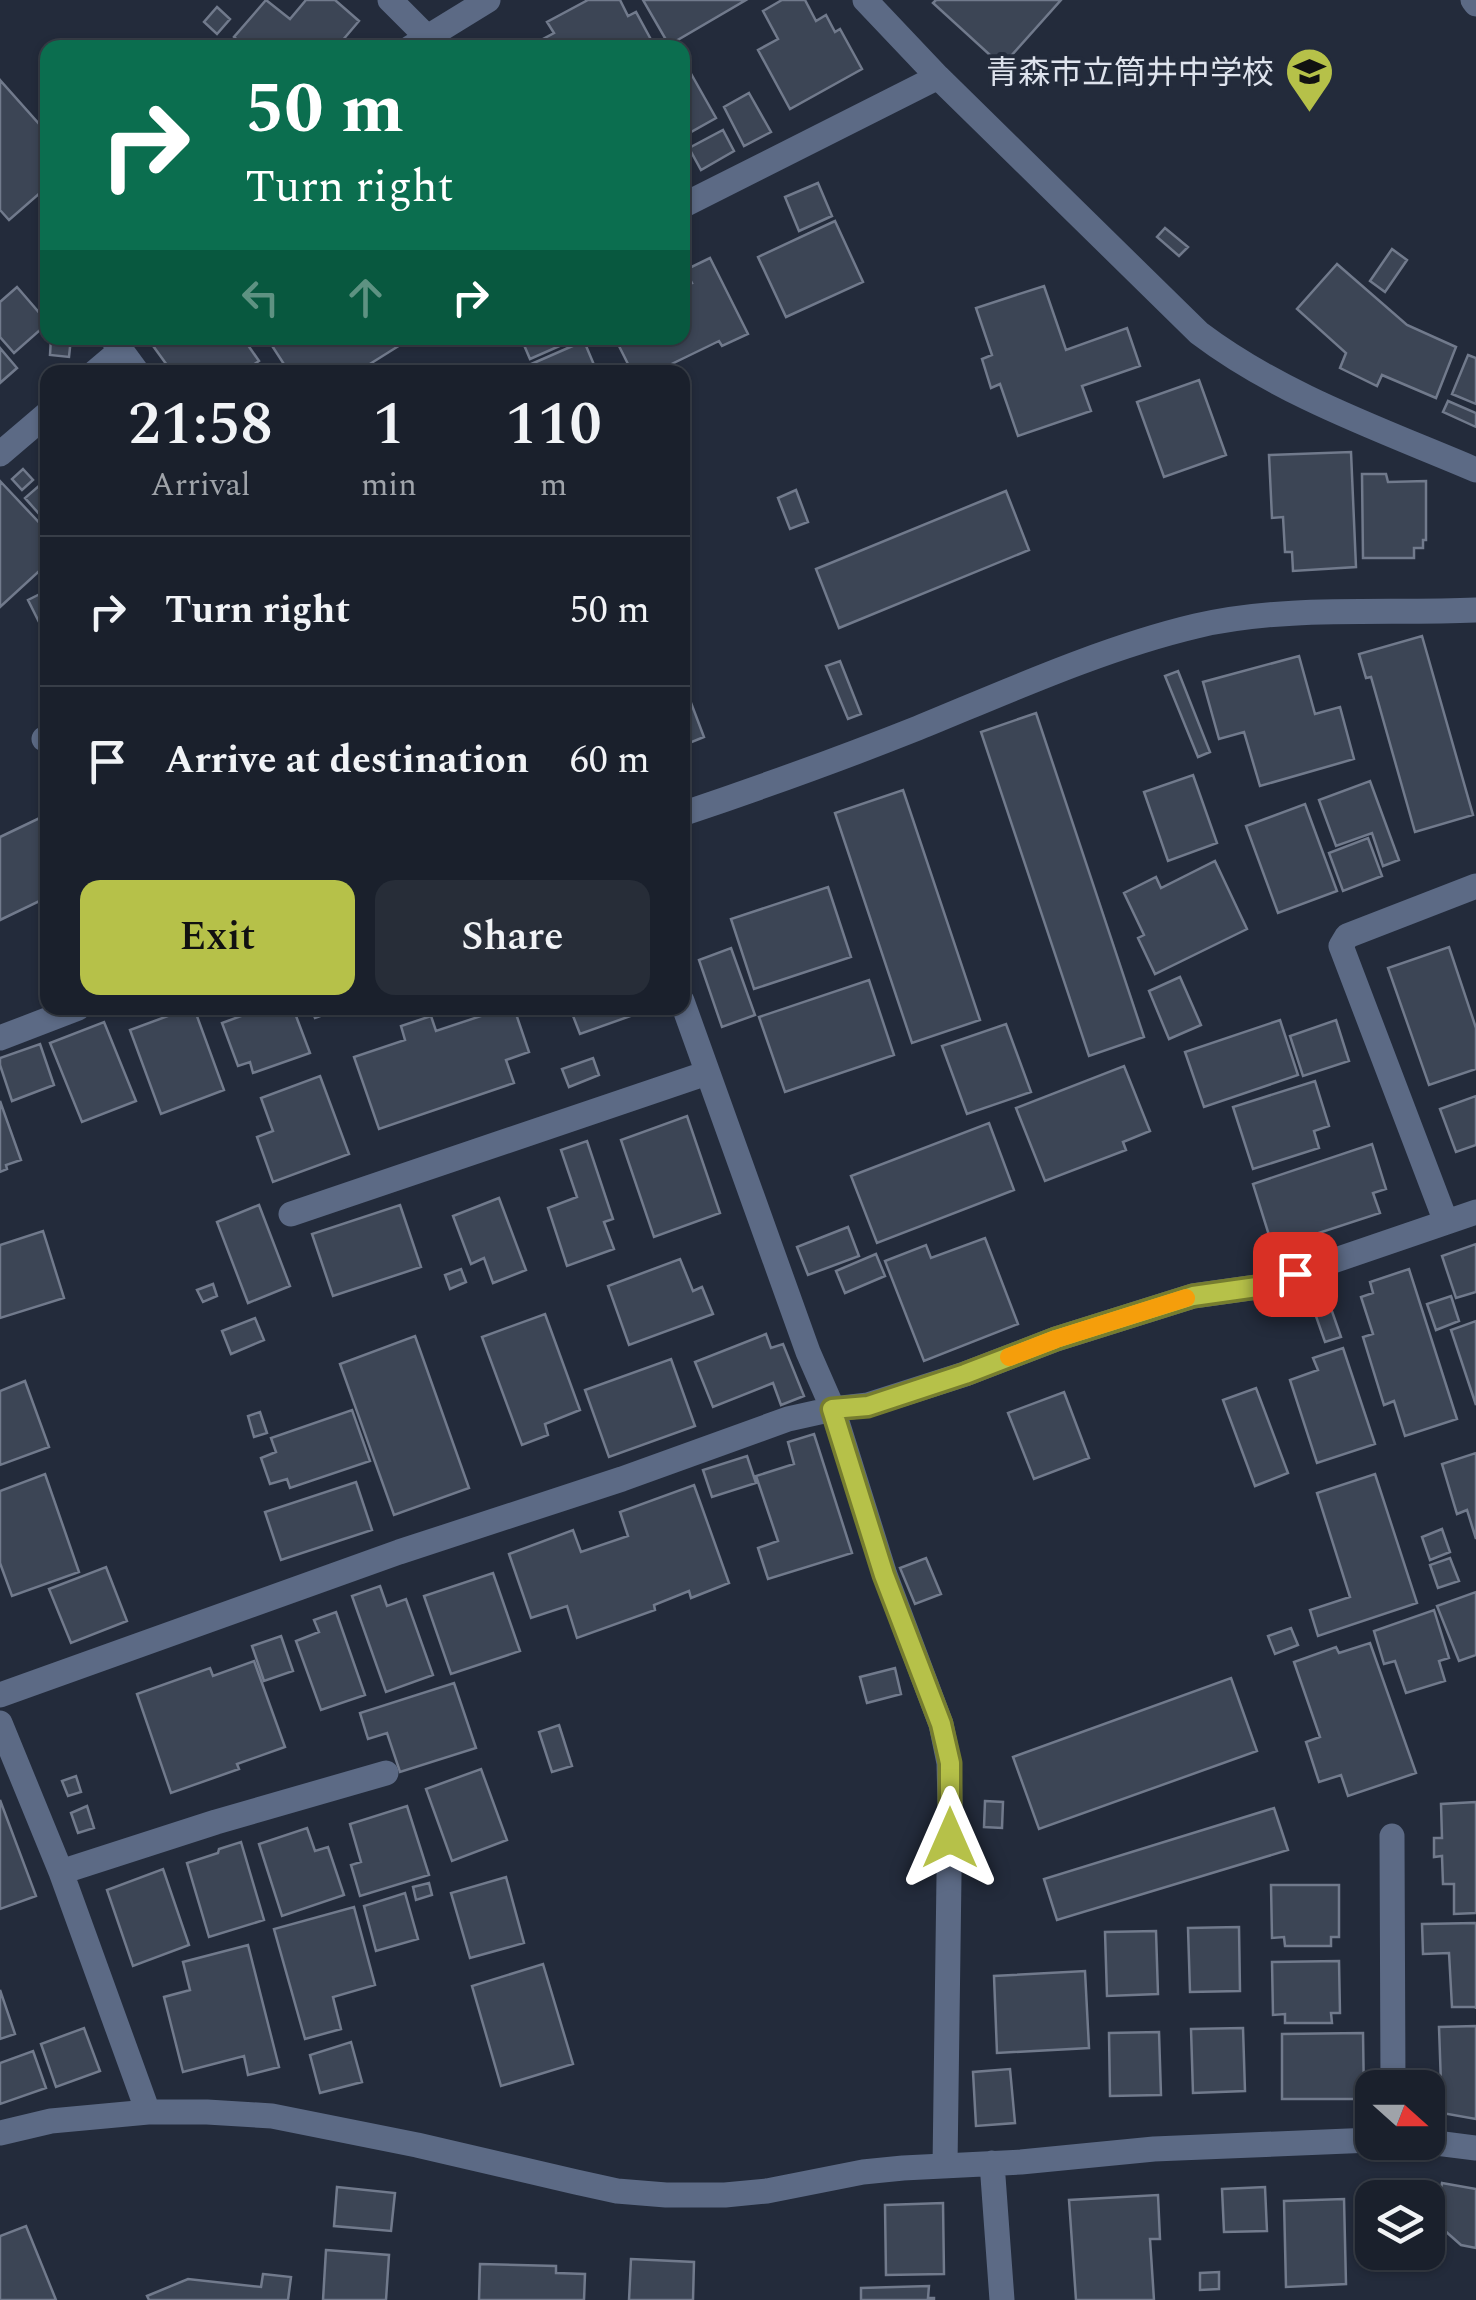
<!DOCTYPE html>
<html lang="en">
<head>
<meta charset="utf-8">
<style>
	body { margin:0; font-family:Spectral,"Noto Sans JP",serif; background:#272d38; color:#f1f3f6; height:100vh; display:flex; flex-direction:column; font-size:38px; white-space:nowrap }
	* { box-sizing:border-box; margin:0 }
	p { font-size:32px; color:#9fa3a9 }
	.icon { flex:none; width:55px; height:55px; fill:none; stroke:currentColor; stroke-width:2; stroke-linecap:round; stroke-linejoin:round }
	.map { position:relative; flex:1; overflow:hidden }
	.drawer { position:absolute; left:40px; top:365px; width:650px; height:650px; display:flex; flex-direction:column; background:#1a202c; border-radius:20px; box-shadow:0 2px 8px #0004,0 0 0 2px #383e48 }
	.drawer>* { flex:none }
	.banner { position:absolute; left:40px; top:40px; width:650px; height:305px; border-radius:20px; box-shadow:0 2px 8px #0004,0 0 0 2px #383e48; background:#0b6e4f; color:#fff; overflow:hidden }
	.needle { width:65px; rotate:111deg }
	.fabs { position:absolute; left:1355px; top:2070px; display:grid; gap:20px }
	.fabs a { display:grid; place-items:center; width:90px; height:90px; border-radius:20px; background:#1a202c; box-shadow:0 2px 8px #0004,0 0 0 2px #383e48; font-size:50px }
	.pin { position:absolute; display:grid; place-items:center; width:85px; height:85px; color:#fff; margin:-42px; border-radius:20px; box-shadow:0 5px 15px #0006 }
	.me { position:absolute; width:110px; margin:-55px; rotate:0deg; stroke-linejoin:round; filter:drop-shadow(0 0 8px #0008) }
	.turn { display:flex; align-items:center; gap:35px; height:210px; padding:0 40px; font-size:45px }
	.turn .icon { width:130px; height:130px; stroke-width:2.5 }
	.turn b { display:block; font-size:70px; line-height:85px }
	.lanes { display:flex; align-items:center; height:95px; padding:0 40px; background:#0003; justify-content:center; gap:50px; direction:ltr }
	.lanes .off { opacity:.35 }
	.eta { display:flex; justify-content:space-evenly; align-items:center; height:170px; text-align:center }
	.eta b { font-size:60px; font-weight:600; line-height:70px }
	.button { display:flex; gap:20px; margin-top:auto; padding:20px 40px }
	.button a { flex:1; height:115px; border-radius:20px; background:#b6c149; color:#111; font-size:40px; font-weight:600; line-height:115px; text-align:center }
	.button a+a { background:#272d38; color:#f1f3f6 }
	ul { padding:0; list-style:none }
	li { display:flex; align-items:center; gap:30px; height:150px; padding:0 40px; border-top:2px solid #383e48 }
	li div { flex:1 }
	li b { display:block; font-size:38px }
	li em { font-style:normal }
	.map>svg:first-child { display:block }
	.building { fill:#3c4555; stroke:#717a8c; stroke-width:2.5 }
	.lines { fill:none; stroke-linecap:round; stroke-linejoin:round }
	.minor { stroke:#5c6a85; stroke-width:25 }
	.route-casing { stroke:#767d2f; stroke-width:25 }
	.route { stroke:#b6c149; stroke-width:18 }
	.slow { stroke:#f59e0b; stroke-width:18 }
	.labels { text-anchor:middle; stroke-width:8; stroke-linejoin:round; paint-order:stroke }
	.poi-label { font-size:32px; fill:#dee3ed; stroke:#232b3b; text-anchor:end }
</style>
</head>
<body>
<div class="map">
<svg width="1476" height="2300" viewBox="0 0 1476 2300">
	<rect width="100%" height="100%" fill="#232b3b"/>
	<!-- building -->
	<path class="building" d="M266,0L290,19L306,0H335L359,21L336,48H246L234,37Z
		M588,0H620L628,16L636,12L655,47L526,48L554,33L547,22Z
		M643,0H746L669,45Z
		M782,0H805L816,21L826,15L835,32L840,29L862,69L790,109L758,50L778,39L763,11Z
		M936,0H1061L1002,66L933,3Z
		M217,7L230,19L217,34L204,22Z
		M685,63L716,118L682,137V65Z
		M0,80L48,134V186L9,220L0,210Z
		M749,93L771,132L744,146L724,107Z
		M723,130L734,151L701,170L689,148Z
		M818,183L832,216L799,231L785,197Z
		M835,221L863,282L786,317L758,257Z
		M1165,228L1188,247L1179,256L1157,237Z
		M1392,249L1407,260L1385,292L1370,281Z
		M710,258L748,334L722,346L719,341L655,372H632L615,338H682V287L692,283L685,270Z
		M1337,264L1407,325L1456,347L1436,398L1382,375L1377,386L1340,368L1346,353L1297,309Z
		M1044,286L1066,350L1127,328L1140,366L1082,386L1091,411L1018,436L1000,384L991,388L982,359L992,355L976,308Z
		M17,287L48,323L14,353L0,337V302Z
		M51,338H71L69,357L50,355Z
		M159,338H243L259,361L242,372H172L151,343Z
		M267,338H402L405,342L357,372H289Z
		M521,338H569L571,341L530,359Z
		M584,341L597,372H513Z
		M0,348L17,368L0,383Z
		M1468,355L1476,358V404L1452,394Z
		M1199,380L1226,455L1164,477L1137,402Z
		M1448,401L1476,413V427L1443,412Z
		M1351,452L1356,567L1293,571L1292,552H1285L1283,517L1272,518L1269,455Z
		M23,469L33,480L22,490L12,479Z
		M1362,474H1386L1388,482L1426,481V540H1423V548H1414V558H1363Z
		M48,478V524L25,498Z
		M0,481L48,532V563L0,607Z
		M796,490L808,522L790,529L778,498Z
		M1006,491L1029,550L839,628L816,569Z
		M48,590V640L28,600Z
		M1422,636L1473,815L1415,832L1371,677L1366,678L1359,654Z
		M1299,656L1315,714L1340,707L1354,759L1260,786L1244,732L1219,739L1203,682Z
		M840,661L861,714L848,719L826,666Z
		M1178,671L1210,752L1198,757L1165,676Z
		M685,687L704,737L682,746V688Z
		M1036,713L1144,1037L1089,1056L981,732Z
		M1193,775L1217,843L1168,861L1144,792Z
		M1370,781L1399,860L1383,866L1372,833L1336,846L1319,800Z
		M903,790L980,1020L912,1043L835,813Z
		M1305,804L1337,891L1278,913L1246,826Z
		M48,814V897L0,920V837Z
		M1368,838L1382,876L1343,891L1329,853Z
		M1215,861L1247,929L1155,974L1138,938L1144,935L1124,893L1156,877L1161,888Z
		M828,887L851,957L754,989L731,919Z
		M1449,947L1476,1028V1069L1429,1085L1388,968Z
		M731,948L755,1015L722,1027L699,960Z
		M1180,977L1201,1025L1169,1039L1149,991Z
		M869,980L894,1055L785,1092L759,1017Z
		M173,1008H194L224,1090L161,1114L130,1030L176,1013Z
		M250,1008H293L310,1053L253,1073L250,1062L238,1066L222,1023L252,1012Z
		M311,1008H340V1009L315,1018Z
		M505,1008H514L529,1052L506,1060L514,1083L379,1129L354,1057L405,1040L401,1026L431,1016L436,1031Z
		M570,1008H653L580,1034Z
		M1280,1020L1298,1075L1204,1107L1185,1052Z
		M1336,1020L1349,1061L1303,1076L1290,1036Z
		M104,1022L136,1101L82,1122L50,1043Z
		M1006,1024L1031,1092L967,1114L942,1046Z
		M40,1044L54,1085L12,1101L0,1065V1058Z
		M593,1058L599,1075L569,1087L562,1069Z
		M1124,1066L1150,1131L1123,1142L1126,1150L1045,1181L1016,1108Z
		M320,1076L349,1154L273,1182L257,1137L273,1131L261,1098Z
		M1315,1081L1329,1126L1314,1131L1319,1148L1253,1169L1233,1107Z
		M1476,1096V1145L1456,1152L1440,1109Z
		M0,1101L21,1160L6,1165L7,1169L0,1172Z
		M687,1116L720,1213L654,1237L621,1140Z
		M989,1123L1014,1190L877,1243L851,1176Z
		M587,1141L613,1219L604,1222L614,1249L567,1266L548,1208L577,1197L561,1150Z
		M1372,1144L1386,1189L1373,1193L1380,1213L1273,1248L1253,1184Z
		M499,1198L526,1270L493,1283L484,1258L471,1264L453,1216Z
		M259,1205L290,1286L248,1303L217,1222Z
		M400,1205L421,1267L333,1296L312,1234Z
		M848,1227L859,1256L808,1275L797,1247Z
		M43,1231L64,1298L0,1318V1245Z
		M985,1238L1018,1324L924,1361L885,1261L926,1245L931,1258Z
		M1476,1244V1292L1456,1298L1442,1256Z
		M876,1254L885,1276L845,1293L836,1271Z
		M680,1259L693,1291L702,1287L713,1314L629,1345L608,1286Z
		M461,1269L466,1282L450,1289L445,1275Z
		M1409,1269L1457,1419L1405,1436L1394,1401L1384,1405L1363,1337L1373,1334L1361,1297L1373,1293L1370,1282Z
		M213,1284L217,1296L203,1302L197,1290Z
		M1451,1296L1459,1321L1436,1330L1427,1304Z
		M1327,1297L1341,1337L1325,1342L1311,1302Z
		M545,1314L580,1410L545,1424L548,1435L522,1445L482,1337Z
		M255,1318L264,1340L231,1354L222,1331Z
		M1476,1321V1405L1451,1330Z
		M766,1334L771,1348L783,1344L804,1396L781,1405L773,1383L713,1407L695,1362Z
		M415,1336L469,1488L394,1515L340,1364Z
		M1343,1348L1375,1444L1317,1463L1290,1380L1318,1370L1313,1358Z
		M671,1359L695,1426L609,1457L585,1390Z
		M25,1381L49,1447L0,1465V1391Z
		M1256,1388L1288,1473L1255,1486L1223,1400Z
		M1064,1392L1089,1458L1034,1479L1008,1413Z
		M352,1410L370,1461L290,1488L287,1479L270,1484L261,1458L276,1452L271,1438Z
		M260,1412L267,1433L254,1437L248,1416Z
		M814,1434L852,1553L768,1579L758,1548L778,1541L756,1476L794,1464L788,1442Z
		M1476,1453V1539L1467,1510L1457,1514L1442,1464Z
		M747,1456L756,1483L712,1497L703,1470Z
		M45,1474L79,1572L12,1596L0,1563V1491Z
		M1375,1474L1417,1603L1318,1636L1310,1610L1350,1597L1317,1493Z
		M356,1482L372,1530L281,1560L265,1512Z
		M694,1485L729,1583L691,1598L689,1591L654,1605L655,1610L577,1638L567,1606L531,1618L509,1554L573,1530L581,1552L628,1536L620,1512Z
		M1442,1529L1450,1552L1430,1560L1422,1537Z
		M926,1558L941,1594L915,1604L900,1568Z
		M1450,1558L1459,1581L1438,1588L1430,1565Z
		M106,1567L127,1621L71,1643L49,1589Z
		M493,1573L520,1651L451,1674L424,1596Z
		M380,1586L387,1606L406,1599L433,1675L386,1692L352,1596Z
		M1476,1592V1655L1459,1661L1437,1606Z
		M1434,1610L1449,1658L1439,1661L1445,1681L1406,1693L1395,1661L1384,1664L1374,1631Z
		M336,1612L365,1695L321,1710L296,1641L319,1632L314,1620Z
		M1291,1628L1298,1645L1275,1654L1268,1636Z
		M281,1636L293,1671L264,1681L252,1646Z
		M1370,1643L1416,1773L1348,1796L1341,1775L1319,1782L1306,1742L1320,1737L1294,1662L1336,1647L1339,1653Z
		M254,1661L285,1747L237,1764L239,1769L171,1793L137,1694L210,1668L213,1676Z
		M895,1668L901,1694L867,1703L860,1677Z
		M1231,1678L1257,1751L1039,1829L1013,1757Z
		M454,1683L476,1748L400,1772L387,1733L368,1739L360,1713Z
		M559,1725L572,1766L552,1772L539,1732Z
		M481,1769L507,1840L452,1861L426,1789Z
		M76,1776L81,1792L68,1796L62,1781Z
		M0,1800L36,1896L0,1909Z
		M985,1801L1003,1802L1002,1828L984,1827Z
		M1476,1802V1913L1454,1914V1884H1443L1442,1856L1434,1857V1838H1442L1441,1804Z
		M87,1806L94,1828L78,1833L71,1813Z
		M407,1806L429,1875L360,1896L351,1865L361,1862L350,1824Z
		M1274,1808L1288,1850L1057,1920L1044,1879Z
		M307,1828L315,1851L328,1847L344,1895L282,1916L259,1844Z
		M241,1842L264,1920L209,1937L187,1863L218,1853L219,1849Z
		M163,1869L189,1945L133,1966L107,1890Z
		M506,1877L524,1943L470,1958L451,1893Z
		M429,1883L432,1895L416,1900L413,1887Z
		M1271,1885H1339V1937H1331V1946H1285L1284,1937L1272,1938Z
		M405,1893L418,1939L376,1951L364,1906Z
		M354,1907L375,1985L333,1997L341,2029L305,2039L274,1929Z
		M1476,1923V2009V2007H1452L1449,1953L1423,1954L1422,1924Z
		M1239,1927L1240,1991L1190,1992L1188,1928Z
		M1156,1931L1158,1994L1107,1996L1105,1932Z
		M248,1945L279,2067L248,2075L244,2056L183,2072L164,1997L190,1990L183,1962Z
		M1339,1961L1340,2013H1331L1332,2023H1285V2014L1273,2015L1272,1962Z
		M543,1964L573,2064L501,2086L472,1986Z
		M1085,1971L1089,2048L997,2053L994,1976Z
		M0,1990L15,2034L0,2039Z
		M1476,2026V2119L1442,2113L1439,2027Z
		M84,2028L100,2071L56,2087L41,2044Z
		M1243,2028L1245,2091L1193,2093L1191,2029Z
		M1159,2032L1161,2095L1110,2096L1109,2033Z
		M1363,2033L1364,2099H1282V2034Z
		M351,2042L362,2082L320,2093L310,2055Z
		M33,2051L46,2088L0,2104V2063Z
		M1010,2069L1015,2123L976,2126L973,2072Z
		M1442,2183L1476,2189V2248L1461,2245L1435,2222Z
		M337,2187L395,2193L391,2231L334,2226Z
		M1265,2187L1267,2231L1224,2232L1222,2189Z
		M1158,2195L1160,2239H1150L1154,2300H1076L1069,2200Z
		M1344,2199L1346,2284L1286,2287L1284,2201Z
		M943,2203L944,2274L886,2275L885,2205Z
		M26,2226L56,2300H0V2236Z
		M326,2250L389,2255L386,2300H323Z
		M631,2259L694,2262L693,2300H629Z
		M480,2264L556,2266V2273L585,2274L584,2300H479Z
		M1219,2272V2289L1200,2290V2273Z
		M263,2274L291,2277L288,2300H149L147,2296L188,2279L261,2287Z
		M929,2286L928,2298H934V2300H861V2288Z"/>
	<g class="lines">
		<!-- minor -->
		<path class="minor" d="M390,0L427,37
			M865,0L938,77L1199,333C1281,395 1382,430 1476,470
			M1473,0L1476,4
			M410,48L488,0
			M682,206L938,77
			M112,338L137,372
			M95,372L121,350
			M0,454L48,413
			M44,739L48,737
			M682,814C762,787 840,759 918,728C1006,692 1103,648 1196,626C1286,605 1384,614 1476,610
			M682,1001L808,1352L833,1409L885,1575L941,1724L949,1763L950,1803L945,2166
			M0,1038L78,1008
			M291,1214L707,1073
			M1446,1222L1341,946L1347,936L1476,886
			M0,1695L399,1552L622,1479L788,1419L833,1409L868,1405L965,1374L1056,1339L1193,1296L1257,1287L1476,1212
			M0,1723L61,1872L148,2112
			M1392,1836L1393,2088
			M61,1872L216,1822L386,1773
			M0,2133L51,2121L148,2112H207L272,2116L417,2145L576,2182L617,2191L666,2195H725L767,2191L863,2172L903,2168L1021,2162L1154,2149L1372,2140
			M1428,2142L1476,2148
			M992,2163L1002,2300"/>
	</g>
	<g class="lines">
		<defs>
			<path id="route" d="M950,1838V1763L941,1724L884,1575L832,1409L868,1406L965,1374L1056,1339L1193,1296L1257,1287L1295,1274"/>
		</defs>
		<!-- route casing -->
		<use href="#route" class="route-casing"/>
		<!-- route -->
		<use href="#route" class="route"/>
		<!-- slow -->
		<path class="slow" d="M1009,1357L1056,1339L1186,1298"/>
	</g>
	<!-- icons -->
	<defs>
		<symbol id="school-pin" viewBox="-11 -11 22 30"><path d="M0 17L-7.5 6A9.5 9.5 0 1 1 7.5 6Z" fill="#b6c149" stroke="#232b3b"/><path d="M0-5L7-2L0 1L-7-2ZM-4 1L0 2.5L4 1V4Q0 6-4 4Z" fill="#111"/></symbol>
	</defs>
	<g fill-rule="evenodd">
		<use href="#school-pin" x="1282" y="44" width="55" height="75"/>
	</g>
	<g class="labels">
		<!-- poi labels -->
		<g class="poi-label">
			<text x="1274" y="83">青森市立筒井中学校</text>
		</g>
	</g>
</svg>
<div class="fabs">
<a><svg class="needle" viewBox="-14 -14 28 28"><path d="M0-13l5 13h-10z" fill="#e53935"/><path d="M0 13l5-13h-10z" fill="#9fa3a9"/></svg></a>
<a><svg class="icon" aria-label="layers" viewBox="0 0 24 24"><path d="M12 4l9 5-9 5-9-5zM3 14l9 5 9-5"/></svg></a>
</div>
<div class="pin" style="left:1295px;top:1274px;background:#d93025"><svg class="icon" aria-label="arrive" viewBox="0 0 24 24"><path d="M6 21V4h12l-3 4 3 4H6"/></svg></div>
<svg class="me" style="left:950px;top:1838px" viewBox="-20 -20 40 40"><path d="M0-17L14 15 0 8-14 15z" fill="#b6c149" stroke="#fff" stroke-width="4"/></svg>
<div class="banner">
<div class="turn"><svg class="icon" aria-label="right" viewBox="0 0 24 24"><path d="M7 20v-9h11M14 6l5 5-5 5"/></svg><div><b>50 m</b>Turn right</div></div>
<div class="lanes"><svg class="icon off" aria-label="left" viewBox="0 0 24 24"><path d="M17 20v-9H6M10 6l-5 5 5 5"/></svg><svg class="icon off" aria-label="ahead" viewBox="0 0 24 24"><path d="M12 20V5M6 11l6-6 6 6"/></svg><svg class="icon" aria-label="right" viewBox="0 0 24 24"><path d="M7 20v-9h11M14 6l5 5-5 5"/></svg></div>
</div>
<section class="drawer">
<div class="eta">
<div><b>21:58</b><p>Arrival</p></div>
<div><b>1</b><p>min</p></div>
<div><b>110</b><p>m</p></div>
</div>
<ul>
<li><svg class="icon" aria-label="right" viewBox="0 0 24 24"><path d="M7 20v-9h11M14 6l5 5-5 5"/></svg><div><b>Turn right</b></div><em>50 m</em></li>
<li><svg class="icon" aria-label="arrive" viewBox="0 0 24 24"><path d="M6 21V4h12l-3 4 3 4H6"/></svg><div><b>Arrive at destination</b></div><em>60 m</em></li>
</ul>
<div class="button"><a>Exit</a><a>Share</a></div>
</section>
</div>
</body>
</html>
